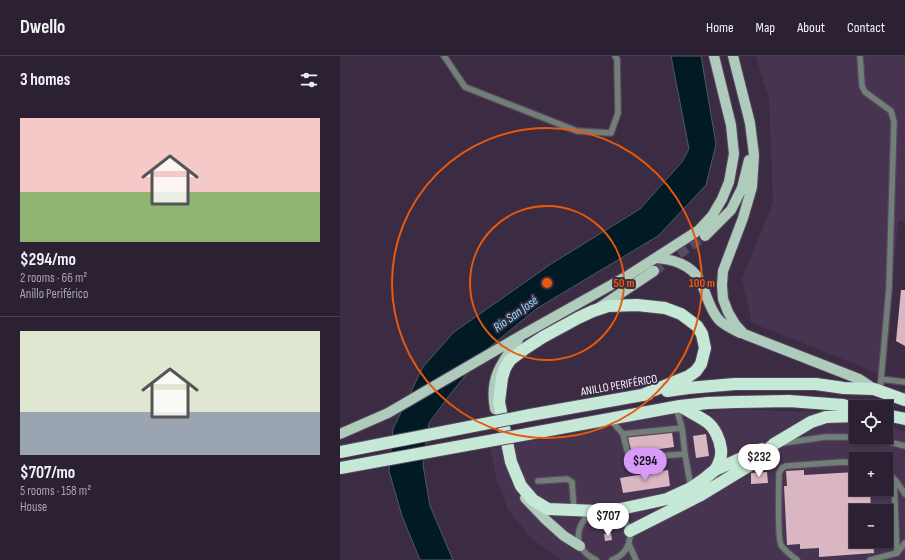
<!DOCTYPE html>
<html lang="en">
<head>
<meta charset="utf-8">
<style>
  :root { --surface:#2c2132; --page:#382e3e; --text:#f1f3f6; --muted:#a6a3ac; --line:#483e4d; --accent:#d89af8 }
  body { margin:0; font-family:"Sofia Sans Condensed",sans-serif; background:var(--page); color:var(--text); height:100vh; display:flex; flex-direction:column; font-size:15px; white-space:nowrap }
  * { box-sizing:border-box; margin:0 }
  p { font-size:13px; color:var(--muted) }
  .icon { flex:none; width:22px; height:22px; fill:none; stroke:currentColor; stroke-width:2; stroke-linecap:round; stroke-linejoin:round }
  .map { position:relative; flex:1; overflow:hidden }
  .side { display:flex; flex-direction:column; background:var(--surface); width:340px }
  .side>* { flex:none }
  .buttons { position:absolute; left:509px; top:344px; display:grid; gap:8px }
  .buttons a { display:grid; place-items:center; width:44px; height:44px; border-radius:0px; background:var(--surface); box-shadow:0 1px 3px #0004,0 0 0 1px var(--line); font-size:20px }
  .price { position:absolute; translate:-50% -34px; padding:0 9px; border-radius:14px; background:#fff; color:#222; font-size:13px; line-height:26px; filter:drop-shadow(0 1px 2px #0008) }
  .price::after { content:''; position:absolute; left:50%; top:24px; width:12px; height:9px; margin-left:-6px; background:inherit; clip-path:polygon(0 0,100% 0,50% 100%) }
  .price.on { background:var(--accent); color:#111 }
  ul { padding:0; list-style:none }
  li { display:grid; align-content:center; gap:8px; height:212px; padding:0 20px }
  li+li { border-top:1px solid var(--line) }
  li span { display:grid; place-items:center; height:124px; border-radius:0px; color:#555 }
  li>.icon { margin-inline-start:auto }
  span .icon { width:72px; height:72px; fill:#fffc; stroke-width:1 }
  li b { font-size:17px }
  h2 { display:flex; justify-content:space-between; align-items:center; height:48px; padding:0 20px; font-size:17px }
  header { display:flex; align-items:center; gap:24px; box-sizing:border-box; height:56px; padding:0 20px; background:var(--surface); border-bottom:1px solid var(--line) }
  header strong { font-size:19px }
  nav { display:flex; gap:22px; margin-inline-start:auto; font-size:14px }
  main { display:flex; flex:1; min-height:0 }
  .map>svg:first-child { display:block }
</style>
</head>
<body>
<header>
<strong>Dwello</strong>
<nav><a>Home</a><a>Map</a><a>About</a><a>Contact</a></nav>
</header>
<main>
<section class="side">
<h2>3 homes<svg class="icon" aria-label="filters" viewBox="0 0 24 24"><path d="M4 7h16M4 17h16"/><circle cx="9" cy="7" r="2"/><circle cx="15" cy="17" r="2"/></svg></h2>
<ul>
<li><span style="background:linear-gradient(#f6c9c9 60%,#8fb573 0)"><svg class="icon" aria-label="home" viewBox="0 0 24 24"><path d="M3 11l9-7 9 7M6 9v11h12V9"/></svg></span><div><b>$294/mo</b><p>2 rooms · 66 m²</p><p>Anillo Periférico</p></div></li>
<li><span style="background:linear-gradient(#dfe7d0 65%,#9aa5b1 0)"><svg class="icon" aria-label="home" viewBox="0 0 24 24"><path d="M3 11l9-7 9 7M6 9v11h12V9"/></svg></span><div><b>$707/mo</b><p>5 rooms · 158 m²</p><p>House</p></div></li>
</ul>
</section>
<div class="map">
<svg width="565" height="504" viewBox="0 0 565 504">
  <rect width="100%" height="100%" fill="#3b2c43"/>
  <path fill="#473451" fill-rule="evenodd" d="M416,0H565V166L558,165L545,320L412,267L402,223L433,147L429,44Z
    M399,353L476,356L516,364V381H546V370L565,375V504H221L192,483L168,454L157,425L150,393L330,359ZM516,403H546V433H516ZM516,455H546V485H516Z"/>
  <path fill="#011a23" stroke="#4b5b64" d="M331,0H361L376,88L366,129L318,180L196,253L146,294L108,341L89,367L83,409L90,450L113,504H80L62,460L49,415L53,373L83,311L114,276L211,208L300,153L342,106L349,93Z"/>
  <path fill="#d9b6c2" d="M561,234H565V290L556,285Z
    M332,376L334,391L290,397L288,381Z
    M366,378L369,400L356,402L353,380Z
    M328,414L330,430L283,437L280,422Z
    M464,414V419L516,416V433H530L531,455H516V485H533L534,497L479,501V492L460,493V488L447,489L444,430H447L446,415Z
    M427,416L428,427L411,428V417Z
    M271,477L272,484L265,485L264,478Z"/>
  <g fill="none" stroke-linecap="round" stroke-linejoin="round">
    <path stroke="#584a5f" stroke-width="10" stroke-dasharray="10 5" stroke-linecap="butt" d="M314,215L365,180"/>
    <defs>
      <path id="lane" d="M104,0L125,31L237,75L271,77L278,57L277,3L275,0
        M520,0L522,30L525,36L551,55L554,66L549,232L540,335
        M541,323L565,326
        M336,351L342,372L345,398L351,432
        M270,363L283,378L288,398L290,401L293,402L345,398
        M283,378L342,372
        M517,381L542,384L565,390
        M443,387L485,381H516
        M546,414L556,425L565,438
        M554,423L557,497
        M198,425L227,423L232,426L234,454
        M289,488L296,504
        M256,504C217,486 251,437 280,459C286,465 290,473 290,481C289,492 282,500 272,504
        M457,504C452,500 445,495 441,489C437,481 439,429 439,417L442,412L446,410L503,406L516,407
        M530,504L557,497L565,487"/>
      <path id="primary" d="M393,0L410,67L414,99L412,131L403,162L383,215L382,229L383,243L388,256L395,268L404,278L519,323L534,333
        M365,180L391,154L402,132L409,104
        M316,202C333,203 352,209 360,225C367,238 369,253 379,264C385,270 393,273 400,277
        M260,251L314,215
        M155,353C149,323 161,307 178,284
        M0,378L48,357L182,279L289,219L359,174L372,160L382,143L389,126L394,98L391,69L374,0
        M185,442L206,464L224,480L240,490"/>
      <path id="highway" d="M327,335L348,332L395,328H476L504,332L534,333L565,344
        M340,350C348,355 360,361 367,366C375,372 380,384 381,393C382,401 379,408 375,414
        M190,359L308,338
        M546,359L565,363
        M193,377L340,350L368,347L395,346L449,345L503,349L516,352
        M257,455L208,453L193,444L181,430L171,406L159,346L162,322L165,312L170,304L186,292L203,281L238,262L253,255L268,250L297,249L325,252L341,258L357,270L362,278L365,292L361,308L356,315L349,320L302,339
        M271,455L327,443L351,432L364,423L375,414L422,393
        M290,475L359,440L410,409L434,388L471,366L486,361L516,360"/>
    </defs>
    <use href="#lane" stroke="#56485d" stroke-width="8"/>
    <use href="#primary" stroke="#56485d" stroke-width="12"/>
    <use href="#highway" stroke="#56485d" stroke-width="14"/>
    <use href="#lane" stroke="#717f78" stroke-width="5.5"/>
    <use href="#primary" stroke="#aecbbc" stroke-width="10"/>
    <use href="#highway" stroke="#c6e9d7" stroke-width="12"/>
    <defs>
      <path id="highway-bridge" d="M0,396L190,359
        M0,412L193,377"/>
    </defs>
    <use href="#highway-bridge" stroke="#56485d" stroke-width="14" stroke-linecap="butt"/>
    <use href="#highway-bridge" stroke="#c6e9d7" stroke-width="12"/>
  </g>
  <g fill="none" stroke="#e8590c" stroke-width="2">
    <circle cx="207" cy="227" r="77"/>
    <circle cx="207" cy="227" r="155"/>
  </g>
  <g text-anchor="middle" stroke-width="4" stroke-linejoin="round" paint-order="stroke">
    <g font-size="12" fill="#f9f2fd" stroke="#3b2c43">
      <text transform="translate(279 329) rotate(-10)" y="4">ANILLO PERIFÉRICO</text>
    </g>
    <g font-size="13" font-style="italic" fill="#8de1fe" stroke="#3b2c43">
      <text transform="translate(175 257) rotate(-36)" y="5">Río San José</text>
    </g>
  </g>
  <circle cx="207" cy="227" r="6" fill="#e8590c" stroke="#3b2c43" stroke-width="2"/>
  <g font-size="12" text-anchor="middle" font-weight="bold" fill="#e8590c" stroke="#3b2c43" stroke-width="4" stroke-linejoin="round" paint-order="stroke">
    <text x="284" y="231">50 m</text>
    <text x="362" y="231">100 m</text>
  </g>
</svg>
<div class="buttons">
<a><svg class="icon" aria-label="locate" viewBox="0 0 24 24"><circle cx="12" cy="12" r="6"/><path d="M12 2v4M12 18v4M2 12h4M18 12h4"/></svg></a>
<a>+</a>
<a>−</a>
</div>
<b class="price" style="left:419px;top:422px">$232</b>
<b class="price on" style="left:305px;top:426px">$294</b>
<b class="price" style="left:268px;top:481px">$707</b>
</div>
</main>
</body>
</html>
